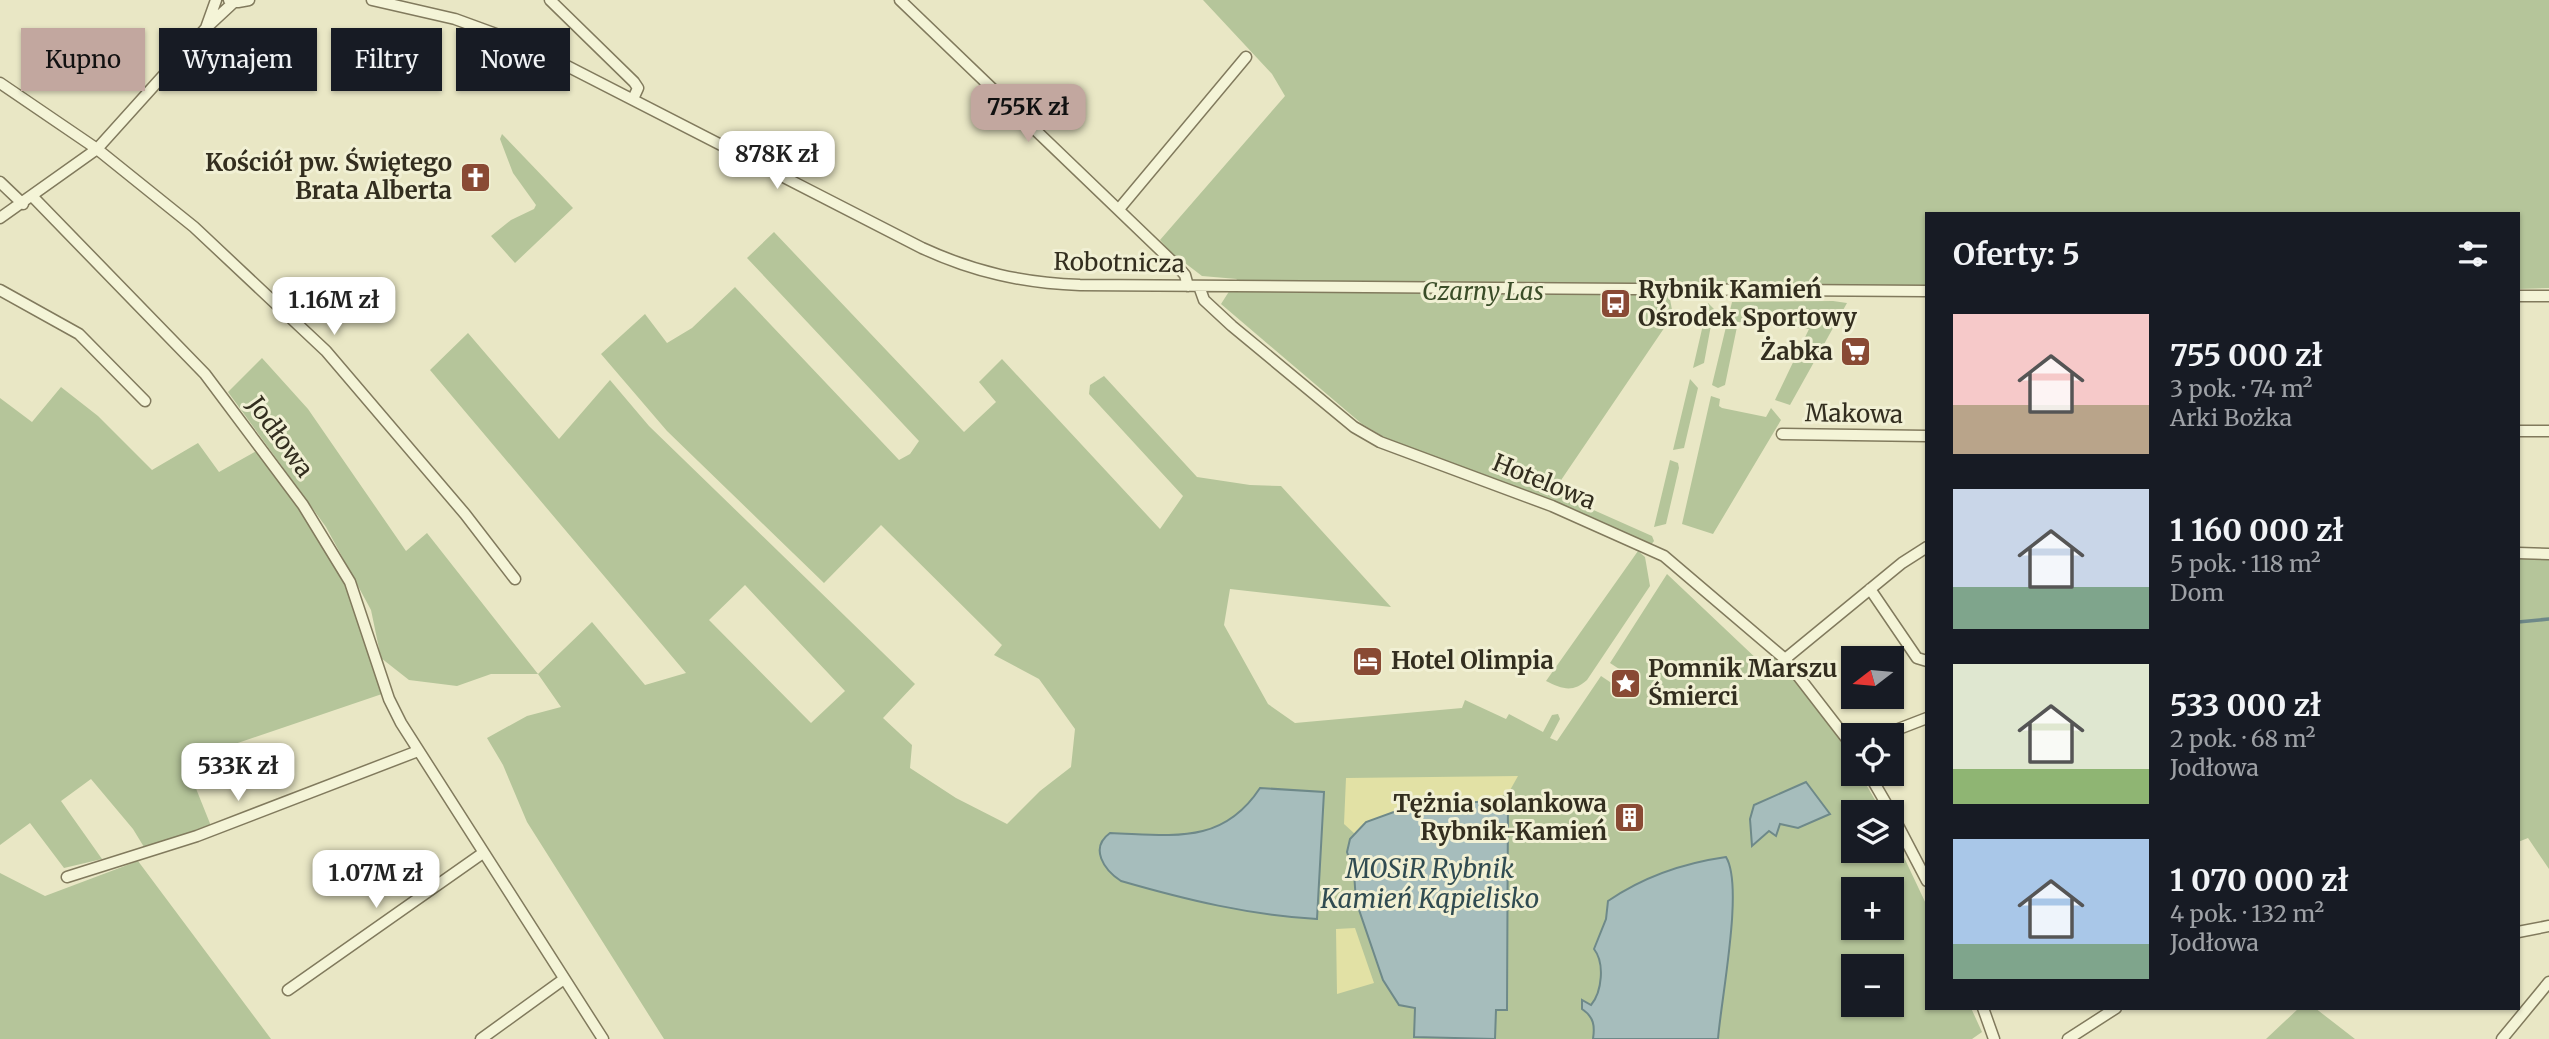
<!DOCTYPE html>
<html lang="pl">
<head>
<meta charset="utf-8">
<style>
  :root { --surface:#171b24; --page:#242831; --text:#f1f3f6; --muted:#9ea1a6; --accent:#c2a79f }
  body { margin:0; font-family:Merriweather,serif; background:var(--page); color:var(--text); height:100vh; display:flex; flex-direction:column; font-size:26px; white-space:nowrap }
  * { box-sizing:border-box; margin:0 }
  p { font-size:23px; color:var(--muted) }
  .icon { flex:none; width:38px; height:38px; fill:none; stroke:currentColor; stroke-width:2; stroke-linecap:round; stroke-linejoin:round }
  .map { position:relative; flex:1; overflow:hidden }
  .details { position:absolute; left:1925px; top:212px; width:595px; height:798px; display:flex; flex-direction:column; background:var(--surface); border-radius:0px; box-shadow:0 2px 5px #0004 }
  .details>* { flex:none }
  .guide { position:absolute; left:21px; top:28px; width:665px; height:63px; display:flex; gap:14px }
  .needle { width:46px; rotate:254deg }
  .fabs { position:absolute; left:1841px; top:646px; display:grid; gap:14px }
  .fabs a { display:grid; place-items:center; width:63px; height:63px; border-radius:0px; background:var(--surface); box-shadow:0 2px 5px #0004; font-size:35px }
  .price { position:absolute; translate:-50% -60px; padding:0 16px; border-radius:14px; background:#fff; color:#222; font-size:23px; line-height:46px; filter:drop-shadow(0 2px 4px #0008) }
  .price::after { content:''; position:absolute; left:50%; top:42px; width:21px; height:16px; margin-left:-10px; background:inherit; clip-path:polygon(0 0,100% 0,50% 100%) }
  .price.current { background:var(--accent); color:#111 }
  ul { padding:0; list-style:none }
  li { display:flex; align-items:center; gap:21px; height:175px; padding:0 28px }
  li span { display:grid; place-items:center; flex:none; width:196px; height:140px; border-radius:0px; color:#555 }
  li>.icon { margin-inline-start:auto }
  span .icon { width:84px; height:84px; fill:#fffc; stroke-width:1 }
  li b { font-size:30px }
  h2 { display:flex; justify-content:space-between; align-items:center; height:84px; padding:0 28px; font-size:30px }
  .chip { padding:0 24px; border-radius:0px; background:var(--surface); box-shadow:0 2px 5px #0004; font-size:24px; line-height:63px }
  .chip.current { background:var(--accent); color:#111 }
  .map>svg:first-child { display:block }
</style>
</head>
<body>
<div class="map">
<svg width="2549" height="1039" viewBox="0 0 2549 1039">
  <rect width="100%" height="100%" fill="#e9e7c5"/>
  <path fill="#b5c59a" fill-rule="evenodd" d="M1203,0H2549V288L2518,289V214H1927V287L1691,283L1669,294L1673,315L1553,492L1652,536L1654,541L1651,545L1561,504L1389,440L1362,424L1221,304L1237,279L1202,276L1185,263H1180L1160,240L1285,96L1272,74Z
    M502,134L573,208L515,263L491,236L511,220L534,209L536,205L513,173L500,139Z
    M774,232L964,432L996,402L979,382L1002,359L1160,529L1183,496L1089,394L1090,385L1104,376L1197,477L1250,485L1281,486L1391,607L1230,589L1224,625L1268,704L1295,723L1462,708L1465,700L1506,719L1509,714L1543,732L1552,715L1558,714L1560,719L1550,738L1557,741L1601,676L1628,694L1636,680L1610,663L1667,574L1760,662L1775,656C1797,684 1853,739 1853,774H1860L1882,812H1853V850H1892V832L1927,906V1008H1971L1982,1032L1972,1039H664L527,822L503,765L487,738L527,716L561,707L538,674H491L457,686L409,680L381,658L371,610L326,527L228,392L262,358L308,409L406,551L427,533L538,674L592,622L645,685L686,673L430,370L468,333L559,439L610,380L649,426L915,684L883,718L912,745L910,768L956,798L1007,824L1040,791L1071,767L1075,729L1039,679L994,655L1002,645L881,525L824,583L667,431L601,354L645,314L667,343L692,328L735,287L899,460L910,454L919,441L747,258ZM745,585L845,691L811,723L709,620ZM1853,889H1892V928H1853ZM1853,966H1892V1004H1853Z
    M1833,301L1847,303L1790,405L1775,400L1809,329L1738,322L1725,385L1718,388L1712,385L1732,302Z
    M1708,303L1714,309L1704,363L1693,368Z
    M1690,379L1698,388L1684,448L1673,450Z
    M61,387L98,416L152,470L198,443L219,472L258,450C293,498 331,546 352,601C364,631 371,664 382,694L185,761L211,826L144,847L133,829L91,779L61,801L102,859L64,868L30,823L0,845V398L32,422Z
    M1711,396L1720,399L1719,406L1722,408L1766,417L1771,408L1781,420L1713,534L1682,524Z
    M1670,460L1678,463L1679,468L1666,524L1654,527Z
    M1638,551L1645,557L1650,586L1587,680C1573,693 1562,689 1546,681Z
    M2518,559H2549V869L2528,838L2518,842Z
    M138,861L271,1039H0V873L45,896Z
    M2299,1008H2315L2355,1039H2266Z"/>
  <path fill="#e2e1a5" d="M1518,776L1509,792L1494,800L1402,809L1366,822L1355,834L1344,824L1346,778Z
    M1355,928L1374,983L1337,994L1336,929Z"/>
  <path fill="#a6bdbc" stroke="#6e8989" stroke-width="2" d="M1806,782L1830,814L1798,828L1780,824L1776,836L1769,831L1752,846L1750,819L1754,805Z
    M1260,788L1324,792L1317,919C1249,915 1187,900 1121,881C1104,870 1089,848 1110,833C1171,835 1222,846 1260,788Z
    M1508,799L1507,1010H1496L1495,1039L1414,1037L1415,1008L1399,1005L1383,980L1356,901L1354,873L1347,852L1350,839L1366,822L1402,809Z
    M1726,857C1744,886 1721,999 1718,1039H1593C1595,1026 1594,1017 1582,1009V1000L1591,1005C1602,992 1605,963 1594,949L1606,919L1608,901C1643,877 1684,863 1726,857Z"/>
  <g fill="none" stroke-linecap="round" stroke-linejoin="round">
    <path stroke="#6e8989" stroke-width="3.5" d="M2518,622L2549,619"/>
    <defs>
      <path id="minor" d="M229,0L238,2L249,0
        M372,0L455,19L526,45L922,248C974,272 1023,283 1080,285L1927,291
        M550,0L634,82L638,88L633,99
        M900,0L1178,267L1185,275L1188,286
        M206,28L216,0
        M0,83L97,149L194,227L326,351L465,514L515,579
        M0,182L23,204
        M33,197L205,374L303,505L350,582L389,699L401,723L603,1039
        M1119,209L1246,57
        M0,218L97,149L206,28L234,2
        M1199,286L1204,300L1232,326L1354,427L1380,442L1552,506L1664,556L1785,659L1853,747
        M0,290L79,334L145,401
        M2518,296H2549
        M2518,431H2549
        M1782,434L1927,436
        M2518,553L2549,554
        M1870,589L1917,658L1927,661
        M1785,659L1902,563L1927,547
        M1883,735L1927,718
        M1869,774L1891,812
        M1892,814L1927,881
        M67,877L197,836L418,751
        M2518,932L2549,926
        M288,990L483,853
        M1983,1008L1994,1039
        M481,1039L564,979
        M2068,1039L2116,1008
        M2502,1039L2549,982"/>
    </defs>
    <use href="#minor" stroke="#817a5d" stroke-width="13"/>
    <use href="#minor" stroke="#f4f4d7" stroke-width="10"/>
  </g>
  <defs>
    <symbol id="church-square" viewBox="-11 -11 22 22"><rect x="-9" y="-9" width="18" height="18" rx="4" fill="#894a34" stroke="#f1f0d4"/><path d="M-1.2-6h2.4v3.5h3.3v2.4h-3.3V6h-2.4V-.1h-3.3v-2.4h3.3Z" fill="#fff"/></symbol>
    <symbol id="bus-square" viewBox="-11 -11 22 22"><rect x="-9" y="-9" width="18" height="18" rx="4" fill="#894a34" stroke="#f1f0d4"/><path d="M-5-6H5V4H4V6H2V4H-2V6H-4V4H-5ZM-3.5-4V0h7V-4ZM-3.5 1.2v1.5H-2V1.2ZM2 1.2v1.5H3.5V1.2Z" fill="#fff"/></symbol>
    <symbol id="supermarket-square" viewBox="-11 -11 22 22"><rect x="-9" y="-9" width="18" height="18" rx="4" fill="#894a34" stroke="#f1f0d4"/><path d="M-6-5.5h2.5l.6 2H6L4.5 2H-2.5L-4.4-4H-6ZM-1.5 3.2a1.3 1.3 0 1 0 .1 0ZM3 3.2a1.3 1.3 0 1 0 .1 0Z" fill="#fff"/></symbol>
    <symbol id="hotel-square" viewBox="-11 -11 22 22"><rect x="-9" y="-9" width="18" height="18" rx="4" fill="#894a34" stroke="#f1f0d4"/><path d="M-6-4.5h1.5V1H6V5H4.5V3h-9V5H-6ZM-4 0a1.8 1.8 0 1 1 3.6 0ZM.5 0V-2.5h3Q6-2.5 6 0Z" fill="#fff"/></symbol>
    <symbol id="sight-square" viewBox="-11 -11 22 22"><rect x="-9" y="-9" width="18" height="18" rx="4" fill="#894a34" stroke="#f1f0d4"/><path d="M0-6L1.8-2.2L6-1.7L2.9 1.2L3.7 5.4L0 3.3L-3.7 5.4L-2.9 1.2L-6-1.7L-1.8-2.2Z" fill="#fff"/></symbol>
    <symbol id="building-square" viewBox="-11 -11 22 22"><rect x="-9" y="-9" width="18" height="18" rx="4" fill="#894a34" stroke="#f1f0d4"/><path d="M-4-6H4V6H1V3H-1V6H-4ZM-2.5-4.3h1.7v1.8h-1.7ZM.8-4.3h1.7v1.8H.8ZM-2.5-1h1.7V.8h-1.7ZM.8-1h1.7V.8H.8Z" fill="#fff"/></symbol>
  </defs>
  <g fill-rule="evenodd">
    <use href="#church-square" x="458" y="160" width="35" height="35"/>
    <use href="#bus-square" x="1598" y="286" width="35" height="35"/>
    <use href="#supermarket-square" x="1838" y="334" width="35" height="35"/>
    <use href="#hotel-square" x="1350" y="644" width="35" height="35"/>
    <use href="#sight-square" x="1608" y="666" width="35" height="35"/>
    <use href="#building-square" x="1612" y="800" width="35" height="35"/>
  </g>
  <g text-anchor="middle" stroke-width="6" stroke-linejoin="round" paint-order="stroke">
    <g font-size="24" font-weight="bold" fill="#332e1f" stroke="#f1f0d4" text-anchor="end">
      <text x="452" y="171">Kościół pw. Świętego<tspan x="452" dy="28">Brata Alberta</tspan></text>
      <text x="1638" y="298" text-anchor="start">Rybnik Kamień<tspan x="1638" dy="28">Ośrodek Sportowy</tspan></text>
      <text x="1833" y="360">Żabka</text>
      <text x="1391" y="669" text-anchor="start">Hotel Olimpia</text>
      <text x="1648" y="677" text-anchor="start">Pomnik Marszu<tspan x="1648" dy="28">Śmierci</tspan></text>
      <text x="1607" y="812">Tężnia solankowa<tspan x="1607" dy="28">Rybnik-Kamień</tspan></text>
    </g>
    <g font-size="24" fill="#332e1f" stroke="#f1f0d4">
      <text transform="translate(1119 263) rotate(1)" y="8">Robotnicza</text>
      <text transform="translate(1854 414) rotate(1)" y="8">Makowa</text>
      <text transform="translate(280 437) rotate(54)" y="8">Jodłowa</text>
      <text transform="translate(1544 482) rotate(22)" y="8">Hotelowa</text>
    </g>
    <g font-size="24" font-style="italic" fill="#3a4d28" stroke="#f1f0d4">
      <text x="1483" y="300">Czarny Las</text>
    </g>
    <g font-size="26" font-style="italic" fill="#304b51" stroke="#f1f0d4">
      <text x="1430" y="878">MOSiR Rybnik<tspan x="1430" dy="30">Kamień Kąpielisko</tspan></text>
    </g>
  </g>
</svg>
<div class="fabs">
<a><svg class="needle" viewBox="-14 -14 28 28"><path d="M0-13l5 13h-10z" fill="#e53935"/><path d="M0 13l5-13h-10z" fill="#9ea1a6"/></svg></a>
<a><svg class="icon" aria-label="locate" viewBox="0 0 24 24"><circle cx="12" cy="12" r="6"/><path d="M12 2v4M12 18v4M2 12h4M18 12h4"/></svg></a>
<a><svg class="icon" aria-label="layers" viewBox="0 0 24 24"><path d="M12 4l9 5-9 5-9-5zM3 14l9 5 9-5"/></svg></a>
<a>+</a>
<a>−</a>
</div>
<b class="price current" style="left:1028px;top:144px">755K zł</b>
<b class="price" style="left:777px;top:191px">878K zł</b>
<b class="price" style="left:334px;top:337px">1.16M zł</b>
<b class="price" style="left:238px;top:803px">533K zł</b>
<b class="price" style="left:376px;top:910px">1.07M zł</b>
<div class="guide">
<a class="chip current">Kupno</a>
<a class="chip">Wynajem</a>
<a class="chip">Filtry</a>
<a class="chip">Nowe</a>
</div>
<section class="details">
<h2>Oferty: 5<svg class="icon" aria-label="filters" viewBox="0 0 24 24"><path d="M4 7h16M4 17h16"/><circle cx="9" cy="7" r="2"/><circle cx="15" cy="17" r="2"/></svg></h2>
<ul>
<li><span style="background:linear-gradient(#f6c9c9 65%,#b9a48a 0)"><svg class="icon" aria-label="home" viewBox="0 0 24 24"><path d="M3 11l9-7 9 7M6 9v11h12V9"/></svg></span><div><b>755 000 zł</b><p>3 pok. · 74 m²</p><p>Arki Bożka</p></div></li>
<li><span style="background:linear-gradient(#c9d6e8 70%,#7fa58c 0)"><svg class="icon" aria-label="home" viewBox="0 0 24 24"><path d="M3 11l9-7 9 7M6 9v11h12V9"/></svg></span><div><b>1 160 000 zł</b><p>5 pok. · 118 m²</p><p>Dom</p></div></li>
<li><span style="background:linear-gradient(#dfe7d0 75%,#8fb573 0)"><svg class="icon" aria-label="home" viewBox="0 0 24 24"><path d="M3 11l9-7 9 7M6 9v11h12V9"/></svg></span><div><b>533 000 zł</b><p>2 pok. · 68 m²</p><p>Jodłowa</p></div></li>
<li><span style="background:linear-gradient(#a9c7e8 75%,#7fa58c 0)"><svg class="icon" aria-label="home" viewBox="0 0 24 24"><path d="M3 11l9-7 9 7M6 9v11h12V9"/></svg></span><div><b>1 070 000 zł</b><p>4 pok. · 132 m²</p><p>Jodłowa</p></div></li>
</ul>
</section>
</div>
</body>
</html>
